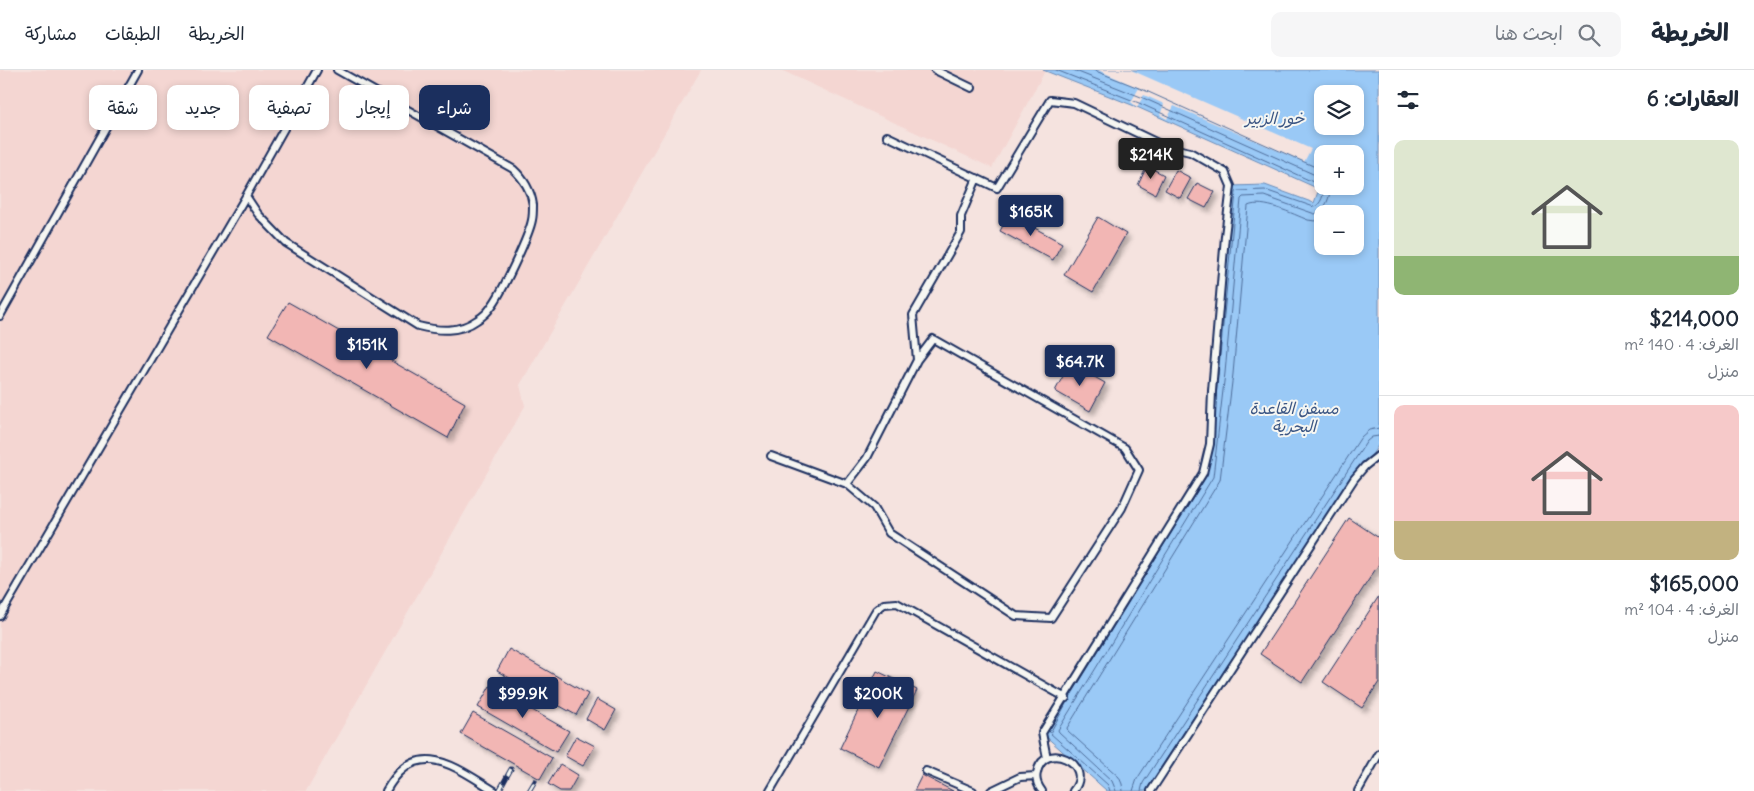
<!DOCTYPE html>
<html lang="ar">
<head>
<meta charset="utf-8">
<style>
  :root { --surface:#fff; --page:#f6f6f7; --text:#1f2937; --muted:#747a83; --line:#e0e1e3; --accent:#1b2f5e }
  body { margin:0; font-family:Delius,"Playpen Sans Arabic",sans-serif; background:var(--page); color:var(--text); direction:rtl; height:100vh; display:flex; flex-direction:column; font-size:19px; white-space:nowrap }
  * { box-sizing:border-box; margin:0 }
  p { font-size:16px; color:var(--muted) }
  .icon { flex:none; width:28px; height:28px; fill:none; stroke:currentColor; stroke-width:2; stroke-linecap:round; stroke-linejoin:round }
  .map { position:relative; flex:1; overflow:hidden; direction:ltr }
  .details { display:flex; flex-direction:column; background:var(--surface); width:375px }
  .details>* { flex:none }
  .hud { position:absolute; left:15px; top:15px; width:475px; height:45px; direction:rtl; display:flex; gap:10px }
  .fabs { position:absolute; left:1314px; top:15px; display:grid; gap:10px }
  .fabs a { display:grid; place-items:center; width:50px; height:50px; border-radius:10px; background:var(--surface); box-shadow:0 2px 8px #0003; font-size:25px }
  .price { position:absolute; translate:-50% -42px; padding:0 11px; border-radius:5px; background:var(--accent); color:#fff; font-size:16px; line-height:32px; filter:drop-shadow(0 1px 2px #0008) }
  .price::after { content:''; position:absolute; left:50%; top:30px; width:15px; height:11px; margin-left:-8px; background:inherit; clip-path:polygon(0 0,100% 0,50% 100%) }
  .price.active { background:#222; color:#fff }
  ul { padding:0; list-style:none }
  li { display:grid; align-content:center; gap:10px; height:265px; padding:0 15px }
  li+li { border-top:1px solid var(--line) }
  li span { display:grid; place-items:center; height:155px; border-radius:10px; color:#555 }
  li>.icon { margin-inline-start:auto }
  span .icon { width:90px; height:90px; fill:#fffc; stroke-width:1 }
  li b { font-size:21px }
  h2 { display:flex; justify-content:space-between; align-items:center; height:60px; padding:0 15px; font-size:21px }
  .tag { padding:0 18px; border-radius:10px; background:var(--surface); box-shadow:0 2px 8px #0003; font-size:18px; line-height:45px }
  .tag.active { background:var(--accent); color:#fff }
  header { display:flex; align-items:center; gap:30px; box-sizing:border-box; height:70px; padding:0 25px; background:var(--surface); border-bottom:1px solid var(--line) }
  header strong { font-size:24px }
  nav { display:flex; gap:28px; margin-inline-start:auto; font-size:18px }
  .search { width:350px; height:45px; background:var(--page); display:flex; align-items:center; gap:12px; box-sizing:border-box; padding:0 18px; border-radius:10px; color:var(--muted); font-size:19px }
  main { display:flex; flex:1; min-height:0 }
  .map>svg:first-child { display:block }
</style>
</head>
<body>
<header>
<strong>الخريطة</strong>
<div class="search"><svg class="icon" aria-label="search" viewBox="0 0 24 24"><circle cx="10" cy="10" r="6"/><path d="M15 15l6 6"/></svg>ابحث هنا</div>
<nav><a>الخريطة</a><a>الطبقات</a><a>مشاركة</a></nav>
</header>
<main>
<section class="details">
<h2>العقارات: 6<svg class="icon" aria-label="filters" viewBox="0 0 24 24"><path d="M4 7h16M4 17h16"/><circle cx="9" cy="7" r="2"/><circle cx="15" cy="17" r="2"/></svg></h2>
<ul>
<li><span style="background:linear-gradient(#dfe7d0 75%,#8fb573 0)"><svg class="icon" aria-label="home" viewBox="0 0 24 24"><path d="M3 11l9-7 9 7M6 9v11h12V9"/></svg></span><div><b>$214,000</b><p>الغرف: 4 · 140 m²</p><p>منزل</p></div></li>
<li><span style="background:linear-gradient(#f6c9c9 75%,#c2b280 0)"><svg class="icon" aria-label="home" viewBox="0 0 24 24"><path d="M3 11l9-7 9 7M6 9v11h12V9"/></svg></span><div><b>$165,000</b><p>الغرف: 4 · 104 m²</p><p>منزل</p></div></li>
</ul>
</section>
<div class="map">
<svg width="1379" height="721" viewBox="0 0 1379 721">
  <defs>
    <filter id="shadow"><feDropShadow dx="4" dy="4" stdDeviation="2.5" flood-color="#0004"/></filter>
  </defs>
  <rect width="100%" height="100%" fill="#f5e3df"/>
  <filter id="ink" filterUnits="userSpaceOnUse"><feTurbulence type="fractalNoise" baseFrequency=".02" numOctaves="2"/><feDisplacementMap in="SourceGraphic" scale="10" xChannelSelector="R" yChannelSelector="G"/><feConvolveMatrix kernelMatrix="1 2 1 2 8 2 1 2 1" color-interpolation-filters="sRGB"/></filter>
  <g filter="url(#ink)">
    <path fill="#f4d6d2" d="M0,0H701L520,315L525,336L306,721H0Z
      M781,0H1043L1045,1L992,98Z"/>
    <path fill="#9ac9f6" stroke="#678bb9" fill-rule="evenodd" d="M1043,0H1379V374L1151,721H1107L1042,663L1203,403L1214,302L1231,116L1265,115L1314,133L1319,119L1137,37ZM1322,24H1355V56H1322ZM1322,84H1355V116H1322ZM1322,144H1355V176H1322Z"/>
    <path fill="#f5e3df" d="M1098,0H1131L1311,79L1304,92L1174,36L1167,49L1160,45L1164,34L1144,25L1137,37L1131,32L1139,18Z"/>
    <g fill="none" stroke-linecap="round" stroke-linejoin="round">
      <path stroke="#4e6d9b" stroke-width="1" d="M1056,0L1139,33L1322,116
        M1073,0L1141,27L1322,108
        M1093,0L1144,20L1322,100
        M1216,327L1236,122L1238,121L1265,120L1314,137C1321,135 1325,123 1323,116
        M1070,627L1208,403
        M1067,632L1050,663L1108,715L1110,721
        M1147,719L1233,587
        M1116,721L1112,711L1059,662L1058,660L1213,407L1225,303L1241,129L1243,127L1264,126L1315,144C1325,141 1331,127 1330,116
        M1123,721L1122,714L1119,707L1068,661L1067,658L1220,410L1233,304L1248,136C1263,129 1293,144 1308,150L1315,151L1322,149
        M1133,721L1137,709L1361,367L1369,360L1379,358
        M1141,721L1143,713L1367,371L1372,367L1379,366"/>
    </g>
    <path fill="#f2b6b4" stroke="#1b2f5e" filter="url(#shadow)" d="M1147,96L1164,105L1155,124L1138,115Z
      M1176,100L1191,108L1180,128L1165,120Z
      M1197,113L1215,122L1206,138L1188,129Z
      M1009,144L1062,173L1053,190L1000,161Z
      M1098,147L1126,164L1093,222L1064,205Z
      M288,232L465,333L448,368L268,265Z
      M1070,293L1105,313L1090,341L1055,321Z
      M1349,448L1379,468V494L1302,612L1260,584Z
      M1379,526V612L1362,638L1323,612Z
      M509,579L588,624L576,645L497,601Z
      M877,601L917,620L879,697L840,678Z
      M490,616L569,661L556,682L478,637Z
      M597,629L616,640L605,660L586,649Z
      M473,643L552,688L540,709L461,664Z
      M576,666L595,676L583,696L565,686Z
      M560,694L578,705L569,721H560L548,714Z
      M922,705L953,721H914Z"/>
    <g fill="none" stroke-linecap="round" stroke-linejoin="round">
      <defs>
        <path id="service" d="M935,0L972,18
          M887,66L997,118L1050,30L1074,33L1164,76L1190,82L1225,102L1231,116L1225,166L1212,321L1210,374L1203,403L1042,663L1047,688
          M246,126L258,144L286,173L418,256C438,261 459,263 477,250C482,247 488,242 491,237C501,225 529,166 532,150C533,146 533,140 533,135C531,120 524,109 513,99L337,0
          M0,246L138,0
          M771,386L847,414L867,388L917,290L913,245L961,162V146L977,108
          M847,414L874,437L889,463L1016,546L1051,548L1122,438L1139,400L1125,378L933,269L917,290
          M0,546L246,126L317,0
          M926,701L973,721
          M386,721C417,665 455,697 495,721
          M770,721L876,540L884,534L897,533L1066,628
          M991,721L1020,707L1036,706
          M1042,721C1038,716 1035,710 1037,703C1043,669 1096,693 1073,721
          M1151,721L1354,409L1365,396L1379,385
          M1358,721L1379,684"/>
      </defs>
      <use href="#service" stroke="#1b2f5e" stroke-width="10"/>
      <use href="#service" stroke="#f6f6f2" stroke-width="6"/>
      <defs>
        <path id="rail" d="M499,721L511,699
          M529,721L535,711"/>
      </defs>
      <use href="#rail" stroke="#1b2f5e" stroke-width="5"/>
      <use href="#rail" stroke="#f6f6f2" stroke-width="3" stroke-dasharray="9" stroke-linecap="butt"/>
    </g>
  </g>
  <g text-anchor="middle" stroke-width="4" stroke-linejoin="round" paint-order="stroke">
    <g font-size="16" font-style="italic" fill="#3b5684" stroke="#f6f6f2">
      <text x="1275" y="54">خور الزبير</text>
      <text x="1294" y="344">مسفن القاعدة<tspan x="1294" dy="18">البحرية</tspan></text>
    </g>
  </g>
</svg>
<div class="fabs">
<a><svg class="icon" aria-label="layers" viewBox="0 0 24 24"><path d="M12 4l9 5-9 5-9-5zM3 14l9 5 9-5"/></svg></a>
<a>+</a>
<a>−</a>
</div>
<b class="price active" style="left:1151px;top:110px">$214K</b>
<b class="price" style="left:1031px;top:167px">$165K</b>
<b class="price" style="left:367px;top:300px">$151K</b>
<b class="price" style="left:1080px;top:317px">$64.7K</b>
<b class="price" style="left:523px;top:649px">$99.9K</b>
<b class="price" style="left:878px;top:649px">$200K</b>
<div class="hud">
<a class="tag active">شراء</a>
<a class="tag">إيجار</a>
<a class="tag">تصفية</a>
<a class="tag">جديد</a>
<a class="tag">شقة</a>
</div>
</div>
</main>
</body>
</html>
